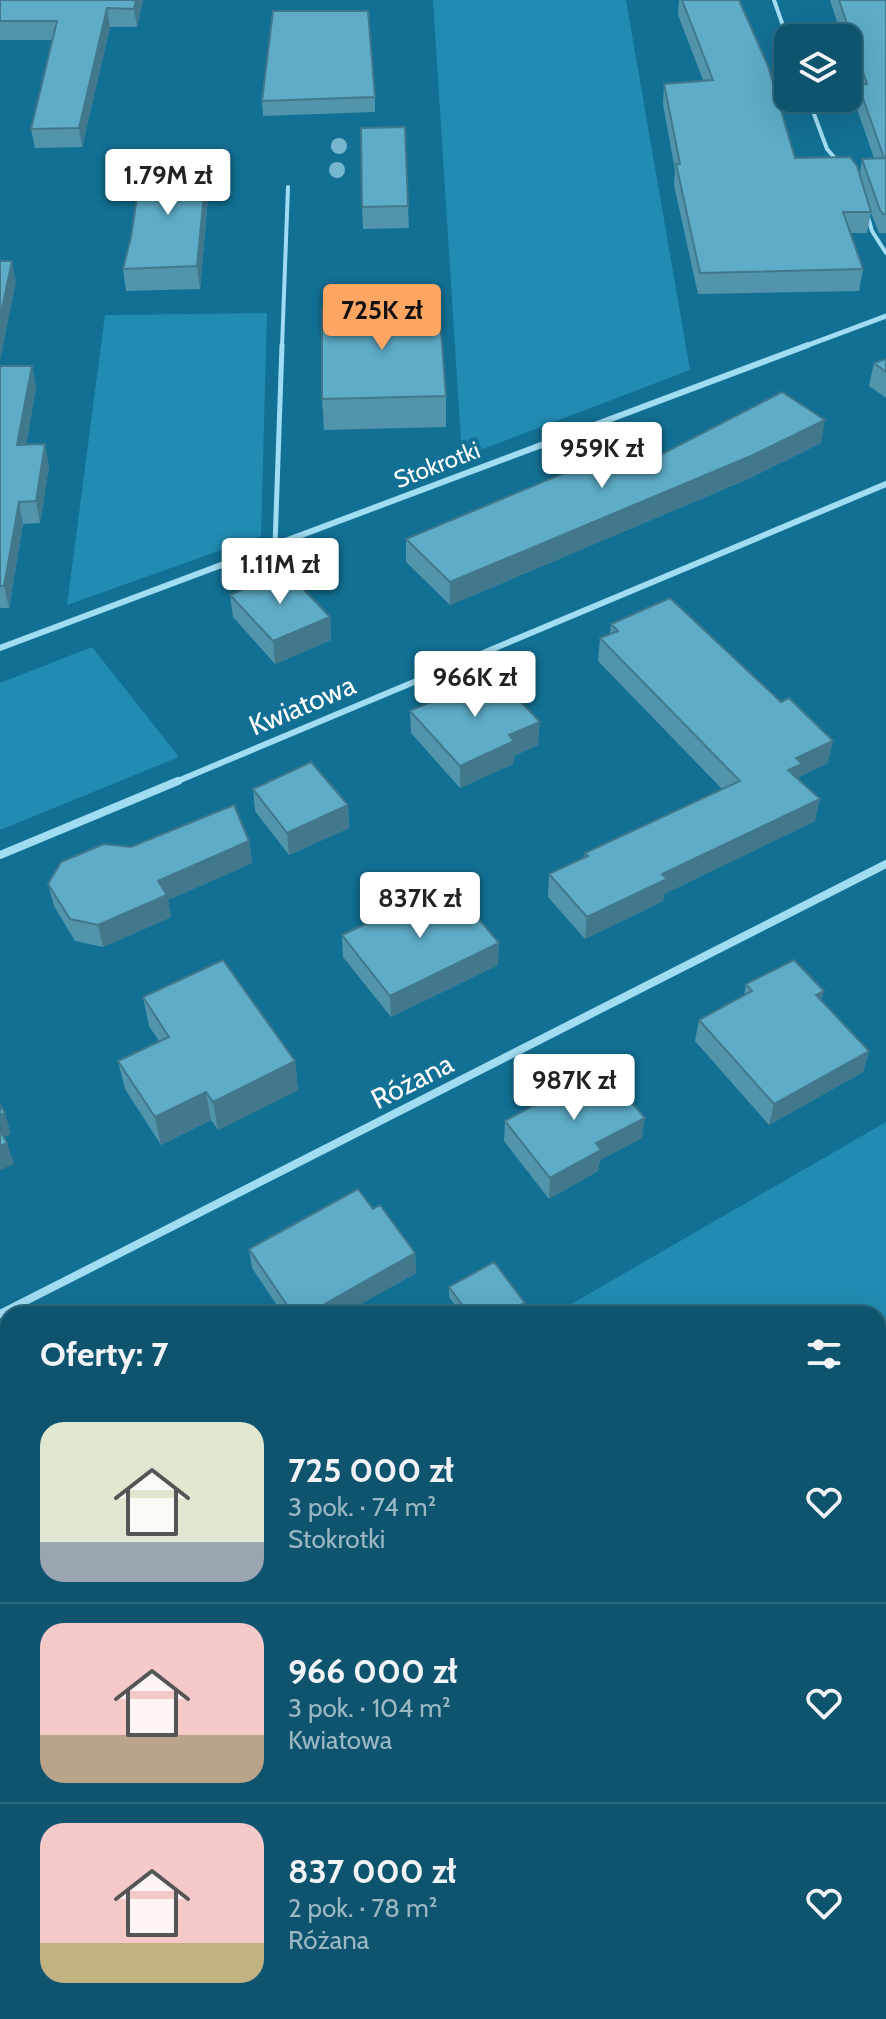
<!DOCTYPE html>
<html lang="pl">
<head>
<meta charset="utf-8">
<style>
  :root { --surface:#0e546f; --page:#175a74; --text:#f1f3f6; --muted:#9bb7c3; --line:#2e6a82; --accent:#ffa562 }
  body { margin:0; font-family:Cabin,sans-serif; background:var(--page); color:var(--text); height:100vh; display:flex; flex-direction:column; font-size:30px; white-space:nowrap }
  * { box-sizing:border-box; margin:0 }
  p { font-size:26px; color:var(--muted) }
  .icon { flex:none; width:44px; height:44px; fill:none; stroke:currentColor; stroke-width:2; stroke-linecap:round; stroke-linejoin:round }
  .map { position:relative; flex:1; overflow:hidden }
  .side { position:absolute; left:0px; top:1306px; width:886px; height:714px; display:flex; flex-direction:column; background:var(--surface); border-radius:24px 24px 0 0; box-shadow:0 8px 32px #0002,0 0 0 2px var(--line) }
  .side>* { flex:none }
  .tools { position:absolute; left:774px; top:24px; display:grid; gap:16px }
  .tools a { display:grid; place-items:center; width:88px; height:88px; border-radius:16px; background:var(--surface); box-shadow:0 8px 32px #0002,0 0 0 2px var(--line); font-size:40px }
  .price { position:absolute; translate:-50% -68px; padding:0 18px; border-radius:8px; background:#fff; color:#222; font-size:26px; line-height:52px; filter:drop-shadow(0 2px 4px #0008) }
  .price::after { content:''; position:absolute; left:50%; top:48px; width:24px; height:18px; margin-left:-12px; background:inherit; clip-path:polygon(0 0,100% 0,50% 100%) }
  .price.current { background:var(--accent); color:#111 }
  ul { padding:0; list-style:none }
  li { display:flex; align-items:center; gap:24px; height:200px; padding:0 40px }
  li+li { border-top:2px solid var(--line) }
  li span { display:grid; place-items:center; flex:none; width:224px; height:160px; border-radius:24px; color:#555 }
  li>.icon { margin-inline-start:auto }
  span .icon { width:96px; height:96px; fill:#fffc; stroke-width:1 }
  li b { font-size:34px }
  h2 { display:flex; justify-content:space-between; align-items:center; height:96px; padding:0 40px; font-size:34px }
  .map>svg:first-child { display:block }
</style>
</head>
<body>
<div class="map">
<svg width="886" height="2019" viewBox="0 0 886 2019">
  <rect width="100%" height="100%" fill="#127094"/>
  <path fill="#218bb1" d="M433,0H626L690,370L462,457Z
    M267,313L261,536L67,605L105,315Z
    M92,647L179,757L0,830V683Z
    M886,1122V1601L878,1606V1314H554Z
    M8,1629V2012H299L289,2019H0V1634Z
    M886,1733V1886L878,1875V1738Z"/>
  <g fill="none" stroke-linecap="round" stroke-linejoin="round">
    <path stroke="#a1ddf2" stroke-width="4" d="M774,0L788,40
      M808,98L827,149L839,163
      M868,217L872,231L886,253
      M282,347L288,187"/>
    <path stroke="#a1ddf2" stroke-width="5" d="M275,545L282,345"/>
    <path stroke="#a1ddf2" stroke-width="5" d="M803,347L886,316"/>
    <path stroke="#a1ddf2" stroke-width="6" d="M0,648L808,345
      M173,783L886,484"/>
    <path stroke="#a1ddf2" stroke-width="8" d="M0,855L178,781
      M0,1314L886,864"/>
    <path stroke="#a1ddf2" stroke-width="10" d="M878,1663L886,1657
      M373,2019L383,2012"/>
  </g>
  <g fill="#76b6ce">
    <circle cx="339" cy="146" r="8"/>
    <circle cx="337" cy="170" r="8"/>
  </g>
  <path fill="#5194ac" d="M0,0H143L137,27H110L82,147L35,148L31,129L53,40H0Z
    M679,0H739L795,158L860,174L862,159L874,158L855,103L858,86L848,55V38H842L830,0H886V233H879L871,213L867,233H850L863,269L859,291L698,294L674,185L675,170L663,104L664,84L703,80L678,15Z
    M375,97V112L263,116L262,101Z
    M207,164L209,186L200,289L126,291L123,269Z
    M408,206L409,228L363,229L362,207Z
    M886,359V398L869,386L874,363Z
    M0,366H32L36,387L26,445L49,466L40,523L23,524L9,608H0Z
    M446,396V427L324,430L322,399Z
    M821,443L748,479L450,605L406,562V539L641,465Z
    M230,595L330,617L331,640L275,664L233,617Z
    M611,624L828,763L799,777V779L815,821L664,894L663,901L585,939L548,897L549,874L584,857L585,853L722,789L598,661L600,638L610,634Z
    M410,711L538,745L514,756L513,764L460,788L411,733Z
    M253,789L348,805L349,828L289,855L255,811Z
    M249,841L252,863L168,900L171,917L103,947L75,941L54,906L48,884L131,847Z
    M342,935L498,965L391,1017L343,957Z
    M746,984L821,1001L869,1051L863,1072L769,1125L695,1041L699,1020L744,996Z
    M143,997L295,1061L298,1090L218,1130L211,1120L161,1145L125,1089L118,1061L159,1041L149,1026Z
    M505,1121L642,1138L600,1160L598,1171L549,1199L504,1141Z
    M373,1209L415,1253L416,1273L343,1314H283L252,1268L249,1249Z
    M449,1287L524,1313L462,1314L449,1297Z
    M692,2012H878L886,2019H696Z"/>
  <path fill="#42788c" d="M136,0H143L137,27L134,9Z
    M107,8L110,27L82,147L79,128Z
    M207,164L209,186L200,289L197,266Z
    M12,261L16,282L0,361V318Z
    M32,366L36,387L22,467L17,445Z
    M825,420L821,443L748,479L450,605V582Z
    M45,444L49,466L40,523L36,501Z
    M19,502L23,524L9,608L4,586Z
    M330,617L331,640L275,664L273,641Z
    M540,722L538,745L514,756L513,764L460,788V766L509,735Z
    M833,741L828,763L799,777L797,787L788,770L796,758Z
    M820,799L815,821L664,894L663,901L585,939L587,917L662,874Z
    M348,805L349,828L289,855L287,833Z
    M249,841L252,863L168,900L171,917L103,947L98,925L158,881Z
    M499,943L498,965L391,1017L390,996Z
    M824,991L818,1013L816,995Z
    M869,1051L863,1072L769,1125L774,1104Z
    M295,1061L298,1090L218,1130L213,1102Z
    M206,1092L211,1120L161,1145L155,1117Z
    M5,1113L11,1134L1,1139L0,1115Z
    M645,1118L642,1138L600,1160L598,1171L549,1199L550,1178L596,1143Z
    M7,1143L14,1164L0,1170V1146Z
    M415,1253L416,1273L343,1314H307Z
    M525,1303L524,1313L522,1314H505Z"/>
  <path fill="#5eacc8" stroke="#42788c" stroke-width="2" d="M0,0H136L134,9L107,8L79,128L31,129L57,21H0Z
    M682,0H739L768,66L795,158L850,157L857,166L871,212H843L863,269L700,273L676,164H680L664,84L713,80Z
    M839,0H886V214H883L880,210L862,159L884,158L858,84H867Z
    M273,11H368L375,97L262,101Z
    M405,127L408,206L362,207L361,128Z
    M207,164L197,266L123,269L131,237L142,165Z
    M0,261H12L0,318Z
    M439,305L446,396L322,399V308Z
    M886,359V372L874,363Z
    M0,366H32L17,445L45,444L36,501L19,502L4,586H0Z
    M782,392L825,420L751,456L450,582L406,539L622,449L641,465Z
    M286,571L330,617L273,641L230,595Z
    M670,598L781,702L789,698L833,741L796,758L802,764L788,770L820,799L662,874L667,879L587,917L549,874L588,856L585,853L740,781L600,638L618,631L611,624Z
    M494,674L540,722L509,735L514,741L460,766L410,711Z
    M311,762L348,805L287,833L253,789Z
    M234,805L249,841L158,881L167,895L98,925L70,919L48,884L61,862L104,844L131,847Z
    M450,885L499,943L390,996L342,935Z
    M223,960L295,1061L213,1102L206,1092L155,1117L118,1061L169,1037L143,997Z
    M794,960L824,991L816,995L869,1051L774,1104L699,1020L752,991L746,984Z
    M601,1068L645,1118L596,1143L601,1150L550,1178L505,1121Z
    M0,1105L5,1113L0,1115Z
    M0,1130L7,1143L0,1146Z
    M358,1189L373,1209L380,1205L415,1253L307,1314H293L249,1249Z
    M494,1262L525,1303L505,1314H469L449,1287Z
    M878,1951L886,1962V2019H712L707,2012H878Z"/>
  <g text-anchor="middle" stroke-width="8" stroke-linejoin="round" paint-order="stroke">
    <g font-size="24" fill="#fff" stroke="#127094">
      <text transform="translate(437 465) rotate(-21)" y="8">Stokrotki</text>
    </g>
    <g font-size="28" fill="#fff" stroke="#127094">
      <text transform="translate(302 705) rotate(-23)" y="10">Kwiatowa</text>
      <text transform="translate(412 1081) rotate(-27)" y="10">Różana</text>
    </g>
  </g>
</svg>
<div class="tools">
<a><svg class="icon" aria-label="layers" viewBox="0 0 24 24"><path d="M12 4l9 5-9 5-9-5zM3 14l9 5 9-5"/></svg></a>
</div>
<b class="price" style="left:168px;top:217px">1.79M zł</b>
<b class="price current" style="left:382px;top:352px">725K zł</b>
<b class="price" style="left:602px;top:490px">959K zł</b>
<b class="price" style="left:280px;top:606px">1.11M zł</b>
<b class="price" style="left:475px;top:719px">966K zł</b>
<b class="price" style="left:420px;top:940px">837K zł</b>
<b class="price" style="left:574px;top:1122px">987K zł</b>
<section class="side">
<h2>Oferty: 7<svg class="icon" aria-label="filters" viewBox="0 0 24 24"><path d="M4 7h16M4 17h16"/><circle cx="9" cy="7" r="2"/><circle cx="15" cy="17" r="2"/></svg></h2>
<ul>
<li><span style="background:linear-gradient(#dfe7d0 75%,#9aa5b1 0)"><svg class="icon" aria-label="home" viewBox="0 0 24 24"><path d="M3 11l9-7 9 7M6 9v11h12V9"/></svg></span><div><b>725 000 zł</b><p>3 pok. · 74 m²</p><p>Stokrotki</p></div><svg class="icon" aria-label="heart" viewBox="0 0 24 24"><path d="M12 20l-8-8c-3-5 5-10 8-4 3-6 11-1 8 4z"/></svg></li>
<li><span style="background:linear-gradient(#f6c9c9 70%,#b9a48a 0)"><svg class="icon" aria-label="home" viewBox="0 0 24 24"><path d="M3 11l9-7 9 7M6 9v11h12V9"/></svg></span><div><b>966 000 zł</b><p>3 pok. · 104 m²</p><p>Kwiatowa</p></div><svg class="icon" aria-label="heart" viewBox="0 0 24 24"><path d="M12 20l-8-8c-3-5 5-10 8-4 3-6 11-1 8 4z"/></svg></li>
<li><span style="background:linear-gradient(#f6c9c9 75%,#c2b280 0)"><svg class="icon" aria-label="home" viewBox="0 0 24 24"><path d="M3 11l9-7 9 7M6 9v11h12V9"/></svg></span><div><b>837 000 zł</b><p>2 pok. · 78 m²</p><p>Różana</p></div><svg class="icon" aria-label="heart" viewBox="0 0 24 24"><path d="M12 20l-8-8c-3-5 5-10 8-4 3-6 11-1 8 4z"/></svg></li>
</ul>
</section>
</div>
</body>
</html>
